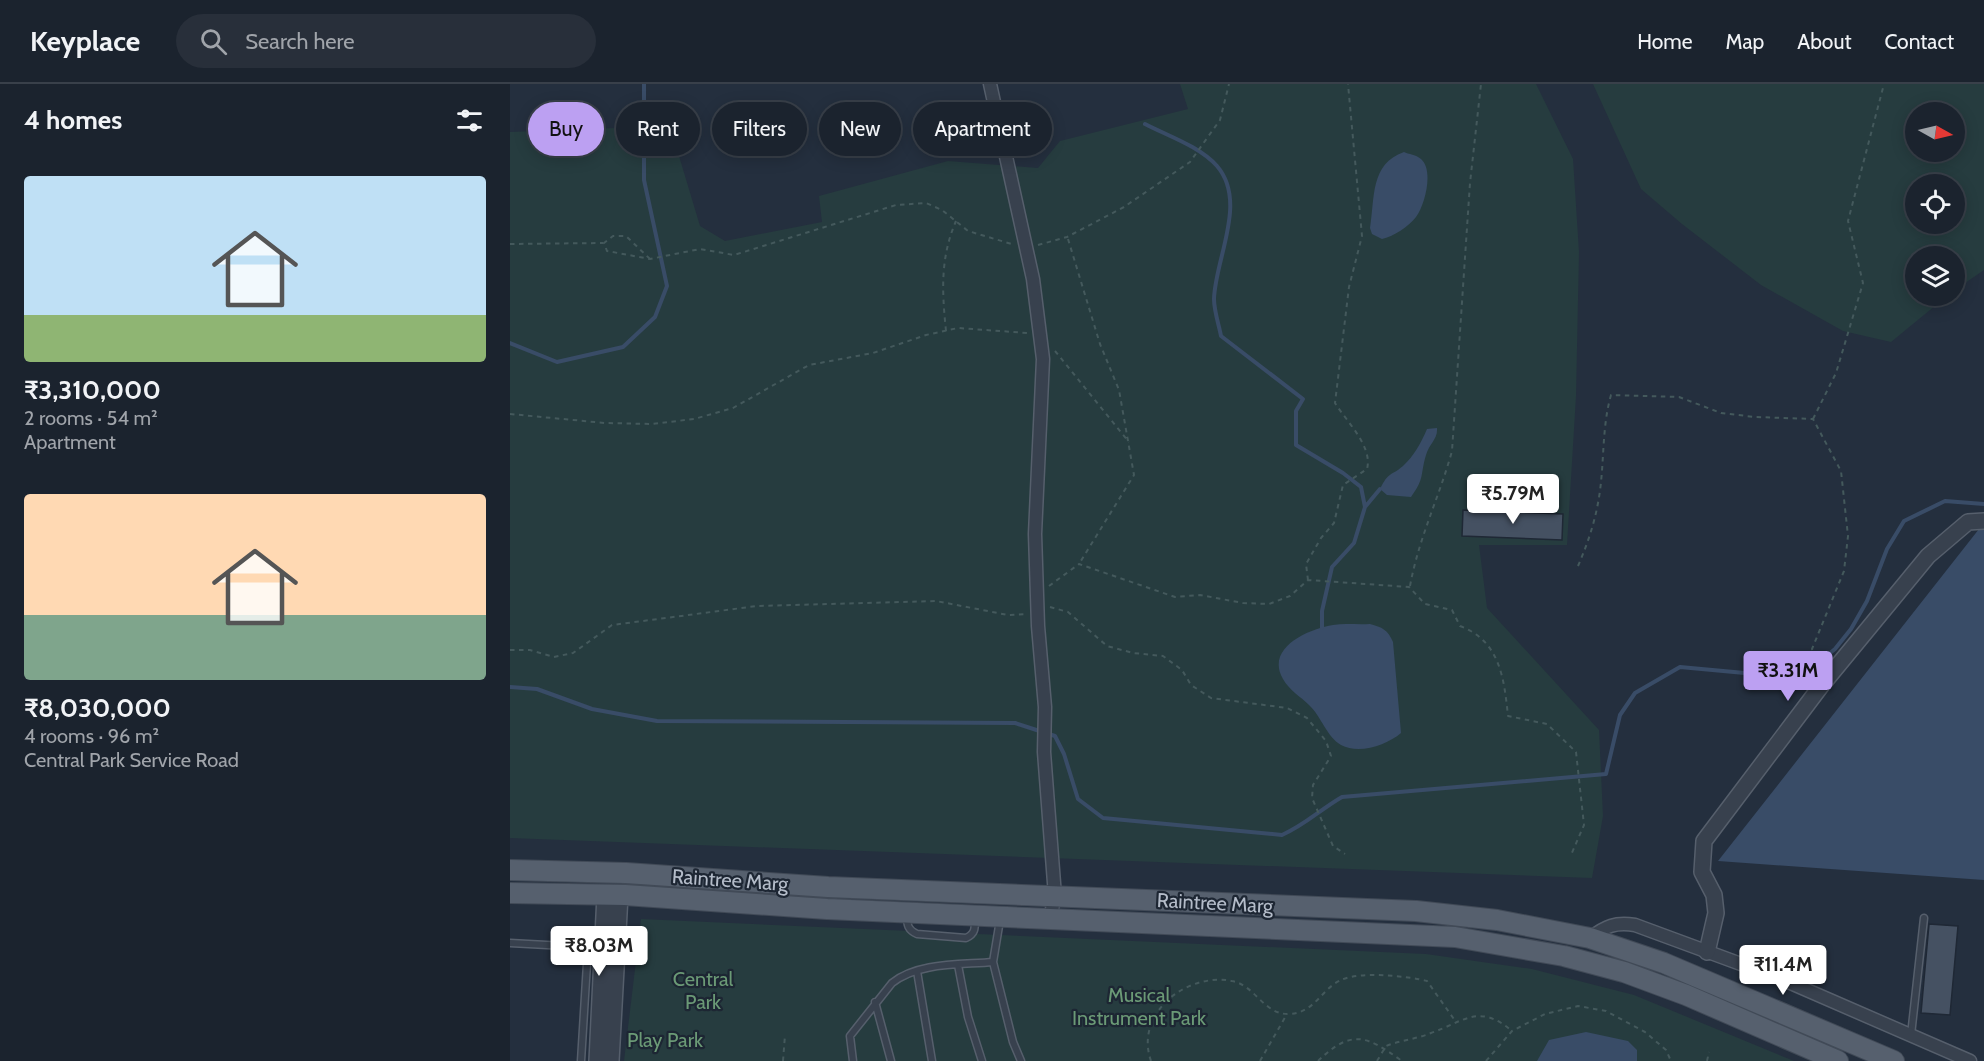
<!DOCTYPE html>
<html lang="en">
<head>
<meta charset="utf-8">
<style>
  :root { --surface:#1b232e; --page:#282f3a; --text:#f1f3f6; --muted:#a0a4aa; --line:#39404a; --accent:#bca0f2 }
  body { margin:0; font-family:Cabin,sans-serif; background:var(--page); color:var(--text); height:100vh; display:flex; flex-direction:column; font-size:22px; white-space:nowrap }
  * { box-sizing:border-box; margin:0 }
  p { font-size:20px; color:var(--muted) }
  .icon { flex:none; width:33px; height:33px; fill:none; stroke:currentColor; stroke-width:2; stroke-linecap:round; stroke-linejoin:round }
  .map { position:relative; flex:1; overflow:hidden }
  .side { display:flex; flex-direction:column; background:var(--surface); width:510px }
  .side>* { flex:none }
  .hud { position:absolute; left:18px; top:18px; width:570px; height:54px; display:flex; gap:12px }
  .needle { width:39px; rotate:98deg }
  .tools { position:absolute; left:1395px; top:18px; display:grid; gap:12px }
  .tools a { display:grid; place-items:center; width:60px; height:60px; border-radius:50%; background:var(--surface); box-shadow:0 3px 15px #0003,0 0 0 2px var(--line); font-size:30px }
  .price { position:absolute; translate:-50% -51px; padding:0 14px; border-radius:6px; background:#fff; color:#222; font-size:20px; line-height:39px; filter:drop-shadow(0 2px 3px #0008) }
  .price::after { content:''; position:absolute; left:50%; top:36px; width:18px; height:14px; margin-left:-9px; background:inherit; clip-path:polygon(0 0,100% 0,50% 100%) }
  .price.selected { background:var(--accent); color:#111 }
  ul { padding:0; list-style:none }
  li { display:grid; align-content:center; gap:12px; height:318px; padding:0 24px }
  li span { display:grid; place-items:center; height:186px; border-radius:6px; color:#555 }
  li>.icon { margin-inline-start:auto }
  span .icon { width:108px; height:108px; fill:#fffc; stroke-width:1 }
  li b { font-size:26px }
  h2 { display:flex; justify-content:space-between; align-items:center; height:72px; padding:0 24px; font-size:26px }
  .chip { padding:0 21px; border-radius:27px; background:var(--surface); box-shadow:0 3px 15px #0003,0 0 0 2px var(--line); font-size:21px; line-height:54px }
  .chip.selected { background:var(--accent); color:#111 }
  header { display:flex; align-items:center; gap:36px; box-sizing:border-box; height:84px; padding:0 30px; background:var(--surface); border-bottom:2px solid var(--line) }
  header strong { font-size:28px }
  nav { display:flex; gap:33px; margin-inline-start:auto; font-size:21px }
  .search { width:420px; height:54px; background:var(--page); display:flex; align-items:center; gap:15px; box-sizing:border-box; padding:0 21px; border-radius:33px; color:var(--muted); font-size:22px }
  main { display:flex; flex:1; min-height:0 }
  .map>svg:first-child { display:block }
</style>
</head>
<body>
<header>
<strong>Keyplace</strong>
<div class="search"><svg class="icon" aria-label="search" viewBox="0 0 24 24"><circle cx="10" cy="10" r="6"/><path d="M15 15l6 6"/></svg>Search here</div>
<nav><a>Home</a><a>Map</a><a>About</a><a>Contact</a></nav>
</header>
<main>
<section class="side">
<h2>4 homes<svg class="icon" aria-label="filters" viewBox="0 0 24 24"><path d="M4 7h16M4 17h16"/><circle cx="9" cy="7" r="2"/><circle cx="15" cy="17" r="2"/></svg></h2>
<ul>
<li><span style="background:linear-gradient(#bfe0f5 75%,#8fb573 0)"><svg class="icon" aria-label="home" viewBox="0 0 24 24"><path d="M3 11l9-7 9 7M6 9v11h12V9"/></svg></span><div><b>₹3,310,000</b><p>2 rooms · 54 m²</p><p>Apartment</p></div></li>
<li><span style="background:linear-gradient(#ffd9b3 65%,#7fa58c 0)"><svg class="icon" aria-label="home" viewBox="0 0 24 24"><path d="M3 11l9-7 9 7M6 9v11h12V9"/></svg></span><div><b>₹8,030,000</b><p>4 rooms · 96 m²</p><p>Central Park Service Road</p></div></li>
</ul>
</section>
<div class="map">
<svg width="1474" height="977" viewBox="0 0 1474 977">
  <rect width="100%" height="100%" fill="#242f3e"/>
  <path fill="#263c3f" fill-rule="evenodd" d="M670,0H1026L1063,75L1069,168L1066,312L1057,461H969L977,524L1089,646L1093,732L1082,794L0,754V48L160,42L190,142L215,157L312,138L309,112L438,77L528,84L550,57L678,25Z
    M1083,0H1474V186L1445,206L1444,172H1406V212H1437L1381,258L1333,247L1251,201L1172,140L1131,105ZM1444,28V68H1406V28ZM1444,100V140H1406V100Z
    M131,835L916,870L1022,885L1124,911L1284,977H114Z"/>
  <path fill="#394c67" d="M894,68C898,70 907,71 911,75C924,86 915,121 906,133C899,142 883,153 872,155L862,150L860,144C865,113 860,80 894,68Z
    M927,344C928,355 919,360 916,371C910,391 915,394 901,413L877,411L870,405C879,387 880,393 893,382C904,372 911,359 917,345Z
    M1469,445H1474V796L1208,777Z
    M860,540C872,543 878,546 883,558L891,649C877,661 849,671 831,661C817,653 811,632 799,621C791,613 779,606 773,595C755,564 798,545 823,541C835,539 847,541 860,540Z
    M1076,948L1118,957L1127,966V977H1027L1039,956Z"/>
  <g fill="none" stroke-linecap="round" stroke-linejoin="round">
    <path stroke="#394c67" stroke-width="4" d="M635,40C658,52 689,62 707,82C738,118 705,175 704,215C704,227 709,241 711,252L793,315L786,327V361L833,389L851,403L855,423L870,405
      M0,259L47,278L113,263L145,233L157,202L134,96V0
      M812,544V527L822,483L844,459L855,423
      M0,603L27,605L82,625L147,637L505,639L545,652L554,670L568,715L593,734L772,751C795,741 811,725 832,713L1096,690L1110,631L1125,609L1170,583L1267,592L1293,591L1325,565L1341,545L1357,517L1377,465L1394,437L1435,417L1474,420"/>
  </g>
  <path fill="#455162" stroke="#1f2835" stroke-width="1.5" d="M504,21H529V37L503,38Z
    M953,426L1053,430L1052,456L952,452Z
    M1419,840L1448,842L1440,931L1411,929Z"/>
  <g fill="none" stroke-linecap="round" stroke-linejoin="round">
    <defs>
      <path id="service" d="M397,832C397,841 398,846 407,850L456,854C465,850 465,845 465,835
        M0,859L92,864
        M483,878L503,958L511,977
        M448,881L458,933L472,977
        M407,887L422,977
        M365,918L381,977
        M1401,951L1414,834
        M71,977L78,863
        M343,977L340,952L382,899C408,878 451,881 483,878L490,836"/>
      <path id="minor" d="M480,0L523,195L533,275L525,450L528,542L535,623L534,668L545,812L540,834
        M1080,854C1096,842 1105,838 1125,841L1269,894L1460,977"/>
      <path id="tertiary" d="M1197,868L1206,829L1204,811L1192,788L1194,757L1311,602L1418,472L1458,438L1474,437
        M87,977L95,811
        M101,977L110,811"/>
      <path id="primary" d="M0,786L116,789L318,803L906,827L987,836L1080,854L1154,879L1384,977
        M0,809L115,811L317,825L945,853L1054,872L1114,888L1176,911L1328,977"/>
    </defs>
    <use href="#service" stroke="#565f6c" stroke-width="9"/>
    <use href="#minor" stroke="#565f6c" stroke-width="15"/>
    <use href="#tertiary" stroke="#565f6c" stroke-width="18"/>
    <use href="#primary" stroke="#414a57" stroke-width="22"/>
    <path stroke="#44595c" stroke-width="2" stroke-dasharray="4.5 4.5" stroke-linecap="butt" d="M558,155L590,260L609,306L624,391L569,480
      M0,160L93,159
      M528,161L557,153L614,123L680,78L710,36L719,0
      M140,175L116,152H103L94,159L97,167L140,175L190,165L224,171L386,121L416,119L432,126L458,147L505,161
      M436,247C432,208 430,174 446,137
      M545,267L619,358
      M0,330L95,339L142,340L184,335L223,324L299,281L363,269L416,251L448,244L517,249
      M1303,335L1326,289L1353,199L1338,137L1374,0
      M1068,482C1077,461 1084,441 1088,419C1095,383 1091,346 1101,311L1169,313L1211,329L1245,333L1303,335L1331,387L1338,452L1334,487L1302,565L1307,585
      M798,496L796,480L811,454L824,439L833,401L857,385C863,362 836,337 825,319L839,203L852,152L838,0
      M539,502L569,480L665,513L690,511L733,519L759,520L780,512L798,496L899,503L915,520L942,526L950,542C990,557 994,594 998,632L1037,640L1066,668L1074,741L1061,771
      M900,502C909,453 929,414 942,367L960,99L971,0
      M540,523L558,528L597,562L623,569L653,572L672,586L681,601L701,614L777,624L797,634L816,657L821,672L803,701L802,714L823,762L835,770
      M0,566H20L44,573L63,569L102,541L247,522L426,517L498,531L516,530
      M273,977L275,951
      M641,977C624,929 677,888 722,897C745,901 754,931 779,930C805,929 811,905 831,896C850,887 897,892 917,897L946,938
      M750,977L777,930
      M808,977C842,944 857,952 892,977
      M867,977L876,962C891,956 907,955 921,949C955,937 969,919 1002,947
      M976,977L1002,947L1035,930L1068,922L1096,927L1135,948L1156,966L1161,977
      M1197,977L1199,968"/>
    <use href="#service" stroke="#38414e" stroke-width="6"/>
    <use href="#minor" stroke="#38414e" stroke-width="12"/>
    <use href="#tertiary" stroke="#38414e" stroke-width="15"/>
    <use href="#primary" stroke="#56606e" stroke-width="20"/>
  </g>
  <g text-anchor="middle" stroke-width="4.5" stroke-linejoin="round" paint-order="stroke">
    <g font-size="20" fill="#b4bcc9" stroke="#1d2633">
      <text transform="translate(220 796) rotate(4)" y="7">Raintree Marg</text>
      <text transform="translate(705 819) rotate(3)" y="7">Raintree Marg</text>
    </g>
    <g font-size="20" fill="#6b9a76" stroke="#1d2633">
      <text x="193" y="902">Central<tspan x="193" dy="23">Park</tspan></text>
      <text x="629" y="918">Musical<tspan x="629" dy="23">Instrument Park</tspan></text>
      <text x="155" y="963">Play Park</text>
    </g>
  </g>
</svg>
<div class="tools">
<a><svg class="needle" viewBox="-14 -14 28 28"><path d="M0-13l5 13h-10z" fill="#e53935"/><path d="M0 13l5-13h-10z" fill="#a0a4aa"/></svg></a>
<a><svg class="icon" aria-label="locate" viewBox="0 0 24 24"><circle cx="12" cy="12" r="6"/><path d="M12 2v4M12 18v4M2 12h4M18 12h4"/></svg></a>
<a><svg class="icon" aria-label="layers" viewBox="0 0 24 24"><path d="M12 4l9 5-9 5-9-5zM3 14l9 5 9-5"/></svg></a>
</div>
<b class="price" style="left:1003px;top:441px">₹5.79M</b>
<b class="price selected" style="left:1278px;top:618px">₹3.31M</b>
<b class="price" style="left:89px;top:893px">₹8.03M</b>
<b class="price" style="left:1273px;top:912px">₹11.4M</b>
<div class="hud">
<a class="chip selected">Buy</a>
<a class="chip">Rent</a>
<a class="chip">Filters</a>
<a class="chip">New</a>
<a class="chip">Apartment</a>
</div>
</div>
</main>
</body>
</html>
